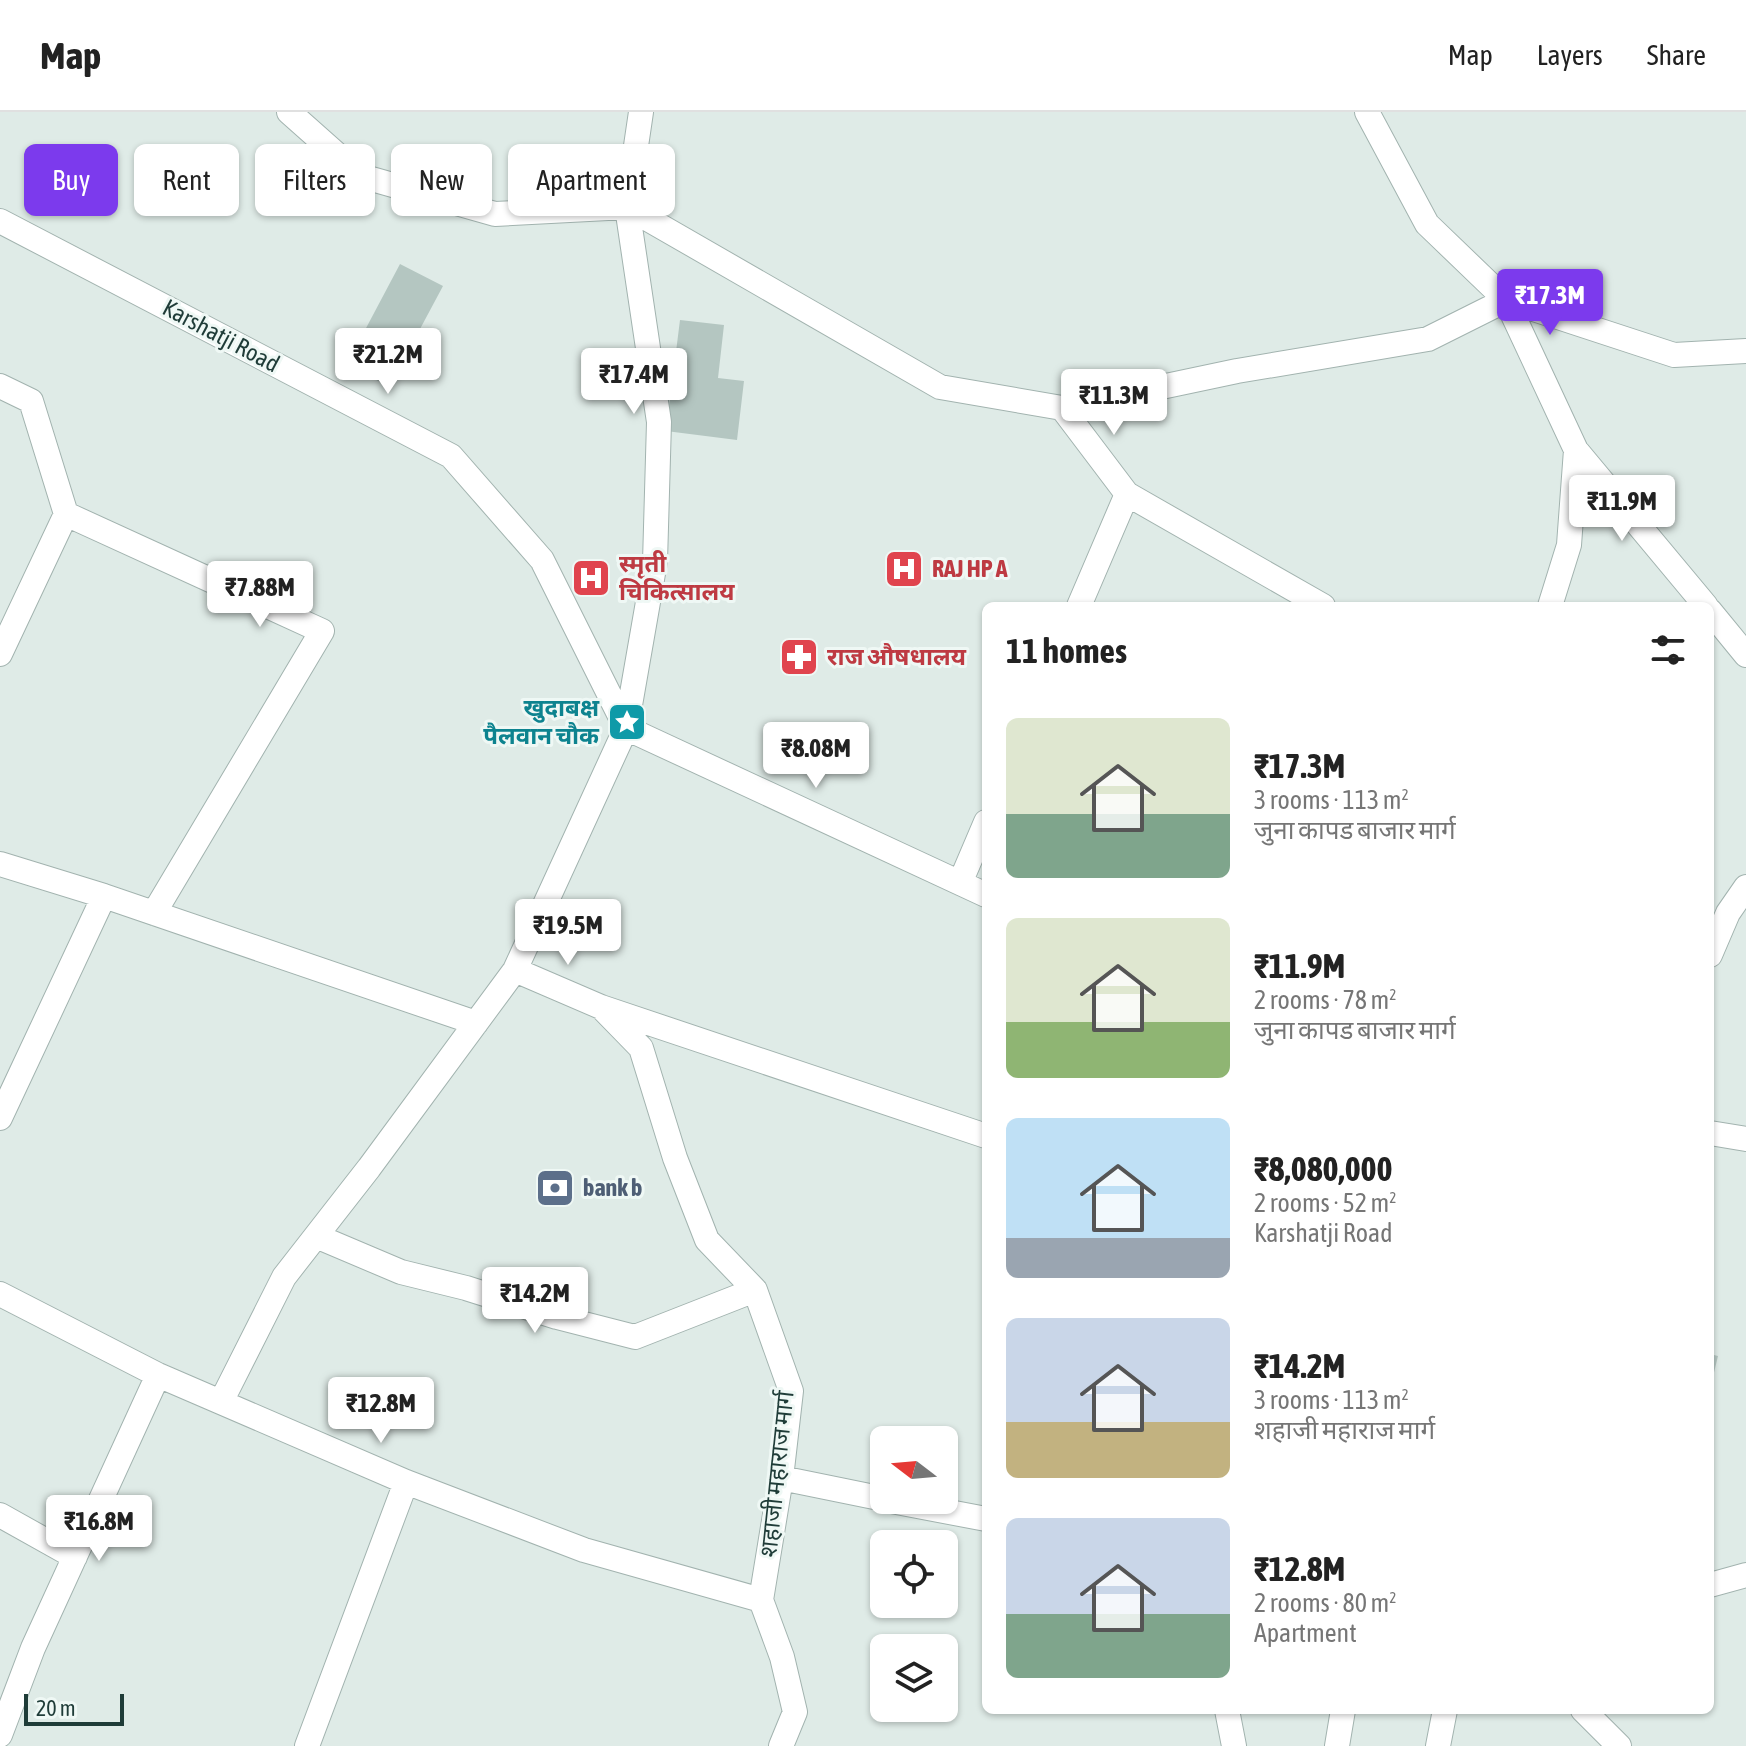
<!DOCTYPE html>
<html lang="en">
<head>
<meta charset="utf-8">
<style>
  :root { --surface:#fff; --page:#f2f2f2; --text:#222; --muted:#767676; --line:#e0e0e0; --accent:#7c3aed }
  body { margin:0; font-family:"Asap Condensed","Noto Sans Devanagari",sans-serif; background:var(--page); color:var(--text); height:100vh; display:flex; flex-direction:column; font-size:30px; white-space:nowrap }
  * { box-sizing:border-box; margin:0 }
  p { font-size:26px; color:var(--muted) }
  .icon { flex:none; width:44px; height:44px; fill:none; stroke:currentColor; stroke-width:2; stroke-linecap:round; stroke-linejoin:round }
  .map { position:relative; flex:1; overflow:hidden }
  .drawer { position:absolute; left:982px; top:490px; width:732px; height:1112px; display:flex; flex-direction:column; background:var(--surface); border-radius:12px; box-shadow:0 2px 6px #0004 }
  .drawer>* { flex:none }
  .top-card { position:absolute; left:24px; top:32px; width:760px; height:72px; display:flex; gap:16px }
  .needle { width:52px; rotate:286deg }
  .tools { position:absolute; left:870px; top:1314px; display:grid; gap:16px }
  .tools a { display:grid; place-items:center; width:88px; height:88px; border-radius:12px; background:var(--surface); box-shadow:0 2px 6px #0004; font-size:40px }
  .scale { position:absolute; left:24px; bottom:20px; width:100px; box-sizing:border-box; padding-left:8px; border:4px solid #1f3c38; border-top:0; font-size:22px; line-height:28px; white-space:nowrap; color:#1f3c38; -webkit-text-stroke:6px #eff8f5; paint-order:stroke }
  .price { position:absolute; translate:-50% -68px; padding:0 18px; border-radius:8px; background:#fff; color:#222; font-size:26px; line-height:52px; filter:drop-shadow(0 2px 4px #0008) }
  .price::after { content:''; position:absolute; left:50%; top:48px; width:24px; height:18px; margin-left:-12px; background:inherit; clip-path:polygon(0 0,100% 0,50% 100%) }
  .price.current { background:var(--accent); color:#fff }
  ul { padding:0; list-style:none }
  li { display:flex; align-items:center; gap:24px; height:200px; padding:0 24px }
  li span { display:grid; place-items:center; flex:none; width:224px; height:160px; border-radius:12px; color:#555 }
  li>.icon { margin-inline-start:auto }
  span .icon { width:96px; height:96px; fill:#fffc; stroke-width:1 }
  li b { font-size:34px }
  h2 { display:flex; justify-content:space-between; align-items:center; height:96px; padding:0 24px; font-size:34px }
  .tag { padding:0 28px; border-radius:12px; background:var(--surface); box-shadow:0 2px 6px #0004; font-size:28px; line-height:72px }
  .tag.current { background:var(--accent); color:#fff }
  header { display:flex; align-items:center; gap:48px; box-sizing:border-box; height:112px; padding:0 40px; background:var(--surface); border-bottom:2px solid var(--line) }
  header strong { font-size:38px }
  nav { display:flex; gap:44px; margin-inline-start:auto; font-size:28px }
  .map>svg:first-child { display:block }
</style>
</head>
<body>
<header>
<strong>Map</strong>
<nav><a>Map</a><a>Layers</a><a>Share</a></nav>
</header>
<div class="map">
<svg width="1746" height="1634" viewBox="0 0 1746 1634">
  <rect width="100%" height="100%" fill="#dfebe7"/>
  <path fill="#b4c6c1" d="M400,152L443,174L389,275L347,252Z
    M680,208L724,213L718,266L744,269L737,328L666,319Z
    M1710,1242L1718,1244L1711,1273L1710,1272Z"/>
  <g fill="none" stroke-linecap="round" stroke-linejoin="round">
    <defs>
      <path id="minor" d="M289,0L361,64L495,102L627,95L940,275L1062,296L1237,259L1428,227L1506,188L1674,243L1746,239
        M1367,0L1427,112L1506,188L1576,338L1569,433L1550,494
        M0,109L451,344L542,448L626,616
        M0,274L31,289L66,402
        M1062,296L1127,382
        M1576,338L1706,494
        M1079,494L1127,382L1323,494
        M1710,499L1746,543
        M0,542L66,402L322,519L154,801
        M626,616L986,783
        M0,752L104,784L476,911
        M960,771L986,710
        M1710,843L1728,801L1746,775
        M515,858L601,895L986,1024
        M601,895L641,936L675,1046L707,1128L755,1178L791,1279L781,1366L761,1488L782,1545L795,1600L781,1634
        M0,1006L104,784
        M1710,1021L1746,1027
        M316,1124L401,1160L466,1176L557,1205L635,1225L755,1178
        M0,1182L158,1263L406,1370L584,1438L761,1488
        M221,1290L284,1165L369,1056L515,858L626,616L655,450L659,310L627,95L641,0
        M781,1366L884,1387
        M886,1388L986,1407
        M0,1403L75,1445
        M1710,1473L1746,1463
        M1227,1598L1234,1634
        M1583,1598L1619,1634
        M0,1623L33,1536L158,1263
        M307,1634L406,1370
        M1337,1634L1343,1598
        M1438,1634L1445,1598"/>
    </defs>
    <use href="#minor" stroke="#a2b3af" stroke-width="26"/>
    <use href="#minor" stroke="#fff" stroke-width="24"/>
  </g>
  <defs>
    <symbol id="hospital-square" viewBox="-11 -11 22 22"><rect x="-9" y="-9" width="18" height="18" rx="4" fill="#e0444e" stroke="#eff8f5"/><path d="M-5-5h3v3.5h4V-5h3V5h-3V1.5h-4V5h-3Z" fill="#fff"/></symbol>
    <symbol id="pharmacy-square" viewBox="-11 -11 22 22"><rect x="-9" y="-9" width="18" height="18" rx="4" fill="#e0444e" stroke="#eff8f5"/><path d="M-2-6h4v4h4v4h-4v4h-4v-4h-4v-4h4Z" fill="#fff"/></symbol>
    <symbol id="sight-square" viewBox="-11 -11 22 22"><rect x="-9" y="-9" width="18" height="18" rx="4" fill="#0f9aa8" stroke="#eff8f5"/><path d="M0-6L1.8-2.2L6-1.7L2.9 1.2L3.7 5.4L0 3.3L-3.7 5.4L-2.9 1.2L-6-1.7L-1.8-2.2Z" fill="#fff"/></symbol>
    <symbol id="bank-square" viewBox="-11 -11 22 22"><rect x="-9" y="-9" width="18" height="18" rx="4" fill="#5c6f8a" stroke="#eff8f5"/><path d="M-6-4H6V4H-6ZM0-2.3a2.3 2.3 0 1 0 0 4.6a2.3 2.3 0 1 0 0-4.6Z" fill="#fff"/></symbol>
  </defs>
  <g fill-rule="evenodd">
    <use href="#hospital-square" x="882" y="435" width="44" height="44"/>
    <use href="#hospital-square" x="569" y="444" width="44" height="44"/>
    <use href="#pharmacy-square" x="777" y="523" width="44" height="44"/>
    <use href="#sight-square" x="605" y="588" width="44" height="44"/>
    <use href="#bank-square" x="533" y="1054" width="44" height="44"/>
  </g>
  <g text-anchor="middle" stroke-width="6" stroke-linejoin="round" paint-order="stroke">
    <g font-size="24" fill="#1f3c38" stroke="#eff8f5">
      <text transform="translate(221 224) rotate(28)" y="8">Karshatji Road</text>
      <text transform="translate(777 1362) rotate(-84)" y="8">शहाजी महाराज मार्ग</text>
    </g>
    <g font-size="24" font-weight="bold" fill="#be3a42" stroke="#eff8f5" text-anchor="start">
      <text x="619" y="460">स्मृती<tspan x="619" dy="28">चिकित्सालय</tspan></text>
      <text x="932" y="465">RAJ HP A</text>
      <text x="827" y="553">राज औषधालय</text>
    </g>
    <g font-size="24" font-weight="bold" fill="#0d838f" stroke="#eff8f5" text-anchor="end">
      <text x="599" y="604">खुदाबक्ष<tspan x="599" dy="28">पैलवान चौक</tspan></text>
    </g>
    <g font-size="24" font-weight="bold" fill="#4e5e75" stroke="#eff8f5" text-anchor="start">
      <text x="583" y="1084">bank b</text>
    </g>
  </g>
</svg>
<div class="tools">
<a><svg class="needle" viewBox="-14 -14 28 28"><path d="M0-13l5 13h-10z" fill="#e53935"/><path d="M0 13l5-13h-10z" fill="#767676"/></svg></a>
<a><svg class="icon" aria-label="locate" viewBox="0 0 24 24"><circle cx="12" cy="12" r="6"/><path d="M12 2v4M12 18v4M2 12h4M18 12h4"/></svg></a>
<a><svg class="icon" aria-label="layers" viewBox="0 0 24 24"><path d="M12 4l9 5-9 5-9-5zM3 14l9 5 9-5"/></svg></a>
</div>
<div class="scale">20 m</div>
<b class="price current" style="left:1550px;top:225px">₹17.3M</b>
<b class="price" style="left:388px;top:284px">₹21.2M</b>
<b class="price" style="left:634px;top:304px">₹17.4M</b>
<b class="price" style="left:1114px;top:325px">₹11.3M</b>
<b class="price" style="left:1622px;top:431px">₹11.9M</b>
<b class="price" style="left:260px;top:517px">₹7.88M</b>
<b class="price" style="left:816px;top:678px">₹8.08M</b>
<b class="price" style="left:568px;top:855px">₹19.5M</b>
<b class="price" style="left:535px;top:1223px">₹14.2M</b>
<b class="price" style="left:381px;top:1333px">₹12.8M</b>
<b class="price" style="left:99px;top:1451px">₹16.8M</b>
<div class="top-card">
<a class="tag current">Buy</a>
<a class="tag">Rent</a>
<a class="tag">Filters</a>
<a class="tag">New</a>
<a class="tag">Apartment</a>
</div>
<section class="drawer">
<h2>11 homes<svg class="icon" aria-label="filters" viewBox="0 0 24 24"><path d="M4 7h16M4 17h16"/><circle cx="9" cy="7" r="2"/><circle cx="15" cy="17" r="2"/></svg></h2>
<ul>
<li><span style="background:linear-gradient(#dfe7d0 60%,#7fa58c 0)"><svg class="icon" aria-label="home" viewBox="0 0 24 24"><path d="M3 11l9-7 9 7M6 9v11h12V9"/></svg></span><div><b>₹17.3M</b><p>3 rooms · 113 m²</p><p>जुना कापड बाजार मार्ग</p></div></li>
<li><span style="background:linear-gradient(#dfe7d0 65%,#8fb573 0)"><svg class="icon" aria-label="home" viewBox="0 0 24 24"><path d="M3 11l9-7 9 7M6 9v11h12V9"/></svg></span><div><b>₹11.9M</b><p>2 rooms · 78 m²</p><p>जुना कापड बाजार मार्ग</p></div></li>
<li><span style="background:linear-gradient(#bfe0f5 75%,#9aa5b1 0)"><svg class="icon" aria-label="home" viewBox="0 0 24 24"><path d="M3 11l9-7 9 7M6 9v11h12V9"/></svg></span><div><b>₹8,080,000</b><p>2 rooms · 52 m²</p><p>Karshatji Road</p></div></li>
<li><span style="background:linear-gradient(#c9d6e8 65%,#c2b280 0)"><svg class="icon" aria-label="home" viewBox="0 0 24 24"><path d="M3 11l9-7 9 7M6 9v11h12V9"/></svg></span><div><b>₹14.2M</b><p>3 rooms · 113 m²</p><p>शहाजी महाराज मार्ग</p></div></li>
<li><span style="background:linear-gradient(#c9d6e8 60%,#7fa58c 0)"><svg class="icon" aria-label="home" viewBox="0 0 24 24"><path d="M3 11l9-7 9 7M6 9v11h12V9"/></svg></span><div><b>₹12.8M</b><p>2 rooms · 80 m²</p><p>Apartment</p></div></li>
</ul>
</section>
</div>
</body>
</html>
